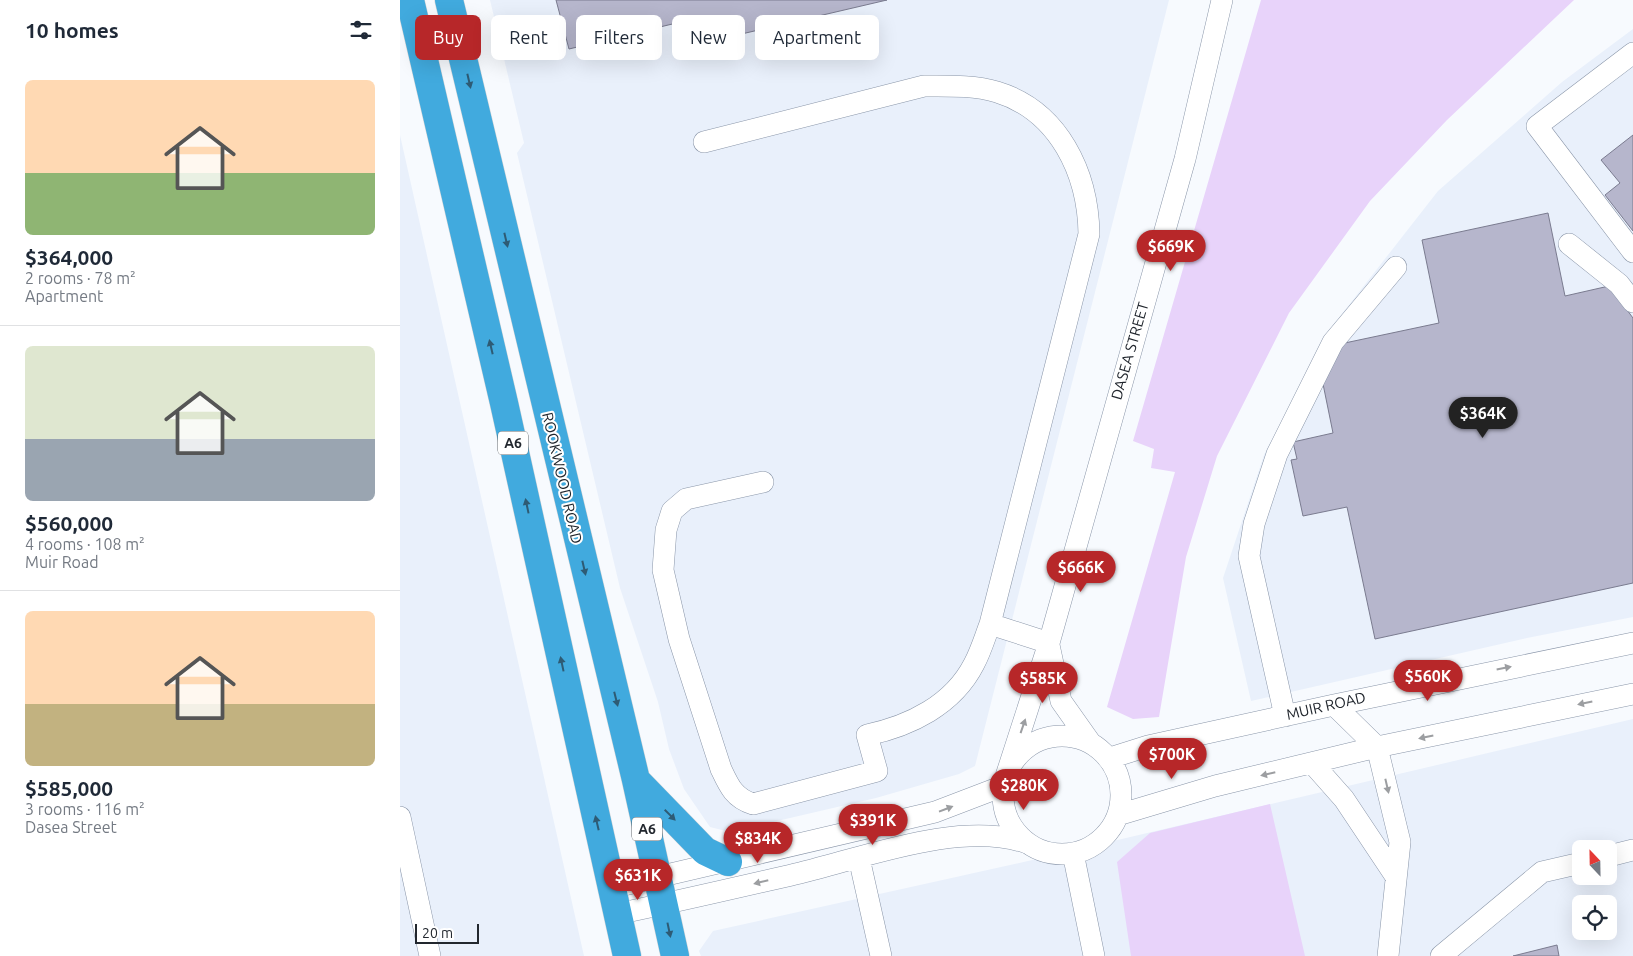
<!DOCTYPE html>
<html lang="en">
<head>
<meta charset="utf-8">
<style>
  :root { --surface:#fff; --page:#f2f2f3; --text:#1f2937; --muted:#747a83; --line:#e0e1e3; --accent:#b72729 }
  body { margin:0; font-family:Ubuntu,sans-serif; background:var(--page); color:var(--text); height:100vh; display:flex; flex-direction:column; font-size:19px; white-space:nowrap }
  * { box-sizing:border-box; margin:0 }
  p { font-size:16px; color:var(--muted) }
  .icon { flex:none; width:28px; height:28px; fill:none; stroke:currentColor; stroke-width:2; stroke-linecap:round; stroke-linejoin:round }
  .map { position:relative; flex:1; overflow:hidden }
  .panel { display:flex; flex-direction:column; background:var(--surface); width:400px }
  .panel>* { flex:none }
  .hud { position:absolute; left:15px; top:15px; width:475px; height:45px; display:flex; gap:10px }
  .needle { width:32px; rotate:338deg }
  .tools { position:absolute; left:1172px; top:840px; display:grid; gap:10px }
  .tools a { display:grid; place-items:center; width:45px; height:45px; border-radius:8px; background:var(--surface); box-shadow:0 5px 20px #0002; font-size:25px }
  .scale { position:absolute; left:15px; bottom:12px; width:64px; box-sizing:border-box; padding-left:5px; border:2px solid #22272e; border-top:0; font-size:14px; line-height:18px; white-space:nowrap; color:#22272e; -webkit-text-stroke:4px #fff; paint-order:stroke }
  .price { position:absolute; translate:-50% -42px; padding:0 11px; border-radius:18px; background:var(--accent); color:#fff; font-size:16px; line-height:32px; filter:drop-shadow(0 1px 2px #0008) }
  .price::after { content:''; position:absolute; left:50%; top:30px; width:15px; height:11px; margin-left:-8px; background:inherit; clip-path:polygon(0 0,100% 0,50% 100%) }
  .price.on { background:#222; color:#fff }
  ul { padding:0; list-style:none }
  li { display:grid; align-content:center; gap:10px; height:265px; padding:0 25px }
  li+li { border-top:1px solid var(--line) }
  li span { display:grid; place-items:center; height:155px; border-radius:8px; color:#555 }
  li>.icon { margin-inline-start:auto }
  span .icon { width:90px; height:90px; fill:#fffc; stroke-width:1 }
  li b { font-size:21px }
  h2 { display:flex; justify-content:space-between; align-items:center; height:60px; padding:0 25px; font-size:21px }
  .pill { padding:0 18px; border-radius:8px; background:var(--surface); box-shadow:0 5px 20px #0002; font-size:18px; line-height:45px }
  .pill.on { background:var(--accent); color:#fff }
  main { display:flex; flex:1; min-height:0 }
  .map>svg:first-child { display:block }
</style>
</head>
<body>
<main>
<section class="panel">
<h2>10 homes<svg class="icon" aria-label="filters" viewBox="0 0 24 24"><path d="M4 7h16M4 17h16"/><circle cx="9" cy="7" r="2"/><circle cx="15" cy="17" r="2"/></svg></h2>
<ul>
<li><span style="background:linear-gradient(#ffd9b3 60%,#8fb573 0)"><svg class="icon" aria-label="home" viewBox="0 0 24 24"><path d="M3 11l9-7 9 7M6 9v11h12V9"/></svg></span><div><b>$364,000</b><p>2 rooms · 78 m²</p><p>Apartment</p></div></li>
<li><span style="background:linear-gradient(#dfe7d0 60%,#9aa5b1 0)"><svg class="icon" aria-label="home" viewBox="0 0 24 24"><path d="M3 11l9-7 9 7M6 9v11h12V9"/></svg></span><div><b>$560,000</b><p>4 rooms · 108 m²</p><p>Muir Road</p></div></li>
<li><span style="background:linear-gradient(#ffd9b3 60%,#c2b280 0)"><svg class="icon" aria-label="home" viewBox="0 0 24 24"><path d="M3 11l9-7 9 7M6 9v11h12V9"/></svg></span><div><b>$585,000</b><p>3 rooms · 116 m²</p><p>Dasea Street</p></div></li>
</ul>
</section>
<div class="map">
<svg width="1233" height="956" viewBox="0 0 1233 956">
  <rect width="100%" height="100%" fill="#f7fafe"/>
  <path fill="#e9f0fb" fill-rule="evenodd" d="M90,0H769L575,766L559,774L476,798L330,832L310,827L284,789L269,749L258,702L220,588L117,153L124,143Z
    M1233,29V617L1127,638L851,701L823,578L864,455L927,333L1038,191L1162,82Z
    M0,135L184,956H0Z
    M1233,719V956H301L299,951L313,931L628,861ZM1181,849H1209V876H1181ZM1181,904H1209V931H1181Z"/>
  <path fill="#e8d3fa" d="M861,0H1174L1047,120L970,201L889,313L817,456L786,557L759,717L733,719L707,707L775,472L751,468L754,449L733,441Z
    M870,804L905,956H731L717,862L750,833Z"/>
  <path fill="#b6b6cc" stroke="#7a7b8f" d="M156,0H487L303,43L293,19L169,49Z
    M1233,135V231L1205,195L1220,183L1201,160Z
    M1148,213L1165,296L1209,286L1233,318V583L975,639L947,507L903,516L891,460L897,459L893,442L933,433L922,379L940,344L1039,323L1022,240Z
    M1157,945L1159,956H1113Z"/>
  <g fill="none" stroke-linecap="round" stroke-linejoin="round">
    <defs>
      <path id="minor" d="M1233,53L1137,126L1233,252
        M304,142L524,86C548,86 574,85 597,92C659,111 688,173 689,234L590,624
        M1169,244L1219,284L1233,302
        M363,482L286,499L272,511L266,530L263,570L279,639L321,769C329,786 334,798 353,804L477,771L467,735C510,726 553,705 574,664C581,651 585,637 590,624L649,643
        M649,645L661,701L690,742
        M934,705L977,747L1000,842L988,956
        M885,716L849,556L854,524L877,454L933,342L996,267
        M603 795a59 59 0 1 1 118 0a59 59 0 1 1-118 0Z
        M710,758L748,746L934,705L1233,643
        M913,764L944,799L996,877
        M607,773L649,643L785,159L822,0
        M718,815L815,786L977,747L1233,694
        M0,817L30,956
        M673,853L694,956
        M1209,856L1233,850
        M459,858L481,956
        M211,888L535,812L603,786
        M217,914C279,901 339,887 400,873C466,857 562,820 627,843
        M1041,956L1142,872L1181,863"/>
      <path id="highway" d="M10,0L104,403L227,956
        M49,0L236,780L275,956
        M236,780L305,851L328,862"/>
    </defs>
    <use href="#minor" stroke="#8a96a9" stroke-width="22"/>
    <use href="#highway" stroke="#d3d4d5" stroke-width="29"/>
    <use href="#minor" stroke="#fff" stroke-width="21"/>
    <use href="#highway" stroke="#41aade" stroke-width="28"/>
  </g>
  <defs><path id="oneway-solid" d="M-6-.8H1V-3.2L6.5 0L1 3.2V.8H-6Z" transform="scale(1.25)"/></defs>
  <g fill="#2e5b74">
    <use href="#oneway-solid" transform="translate(69 81) rotate(77)"/>
    <use href="#oneway-solid" transform="translate(106 240) rotate(77)"/>
    <use href="#oneway-solid" transform="translate(91 347) rotate(-103)"/>
    <use href="#oneway-solid" transform="translate(127 506) rotate(-102)"/>
    <use href="#oneway-solid" transform="translate(184 568) rotate(77)"/>
    <use href="#oneway-solid" transform="translate(162 664) rotate(-102)"/>
    <use href="#oneway-solid" transform="translate(216 699) rotate(76)"/>
    <use href="#oneway-solid" transform="translate(270 815) rotate(45)"/>
    <use href="#oneway-solid" transform="translate(197 823) rotate(-103)"/>
    <use href="#oneway-solid" transform="translate(269 930) rotate(78)"/>
  </g>
  <g fill="#9c9ea1">
    <use href="#oneway-solid" transform="translate(1104 668) rotate(-11)"/>
    <use href="#oneway-solid" transform="translate(1185 703) rotate(168)"/>
    <use href="#oneway-solid" transform="translate(623 726) rotate(-71)"/>
    <use href="#oneway-solid" transform="translate(1026 737) rotate(168)"/>
    <use href="#oneway-solid" transform="translate(868 774) rotate(167)"/>
    <use href="#oneway-solid" transform="translate(987 786) rotate(77)"/>
    <use href="#oneway-solid" transform="translate(546 809) rotate(-21)"/>
    <use href="#oneway-solid" transform="translate(361 882) rotate(166)"/>
  </g>
  <g text-anchor="middle" stroke-width="4" stroke-linejoin="round" paint-order="stroke">
    <g fill="#fff" stroke="#64686d" stroke-width="1">
      <rect x="98" y="431.5" width="30" height="23" rx="4"/>
      <rect x="232" y="817.5" width="30" height="23" rx="4"/>
    </g>
    <g font-size="14" font-weight="bold" fill="#22272e">
      <text x="113" y="448">A6</text>
      <text x="247" y="834">A6</text>
    </g>
    <g font-size="15" fill="#22272e" stroke="#fff">
      <text transform="translate(730 351) rotate(-74)" y="5">DASEA STREET</text>
      <text transform="translate(162 478) rotate(77)" y="5">ROOKWOOD ROAD</text>
      <text transform="translate(926 706) rotate(-13)" y="5">MUIR ROAD</text>
    </g>
  </g>
</svg>
<div class="tools">
<a><svg class="needle" viewBox="-14 -14 28 28"><path d="M0-13l5 13h-10z" fill="#e53935"/><path d="M0 13l5-13h-10z" fill="#747a83"/></svg></a>
<a><svg class="icon" aria-label="locate" viewBox="0 0 24 24"><circle cx="12" cy="12" r="6"/><path d="M12 2v4M12 18v4M2 12h4M18 12h4"/></svg></a>
</div>
<div class="scale">20 m</div>
<b class="price" style="left:771px;top:272px">$669K</b>
<b class="price on" style="left:1083px;top:439px">$364K</b>
<b class="price" style="left:681px;top:593px">$666K</b>
<b class="price" style="left:1028px;top:702px">$560K</b>
<b class="price" style="left:643px;top:704px">$585K</b>
<b class="price" style="left:772px;top:780px">$700K</b>
<b class="price" style="left:624px;top:811px">$280K</b>
<b class="price" style="left:473px;top:846px">$391K</b>
<b class="price" style="left:358px;top:864px">$834K</b>
<b class="price" style="left:238px;top:901px">$631K</b>
<div class="hud">
<a class="pill on">Buy</a>
<a class="pill">Rent</a>
<a class="pill">Filters</a>
<a class="pill">New</a>
<a class="pill">Apartment</a>
</div>
</div>
</main>
</body>
</html>
